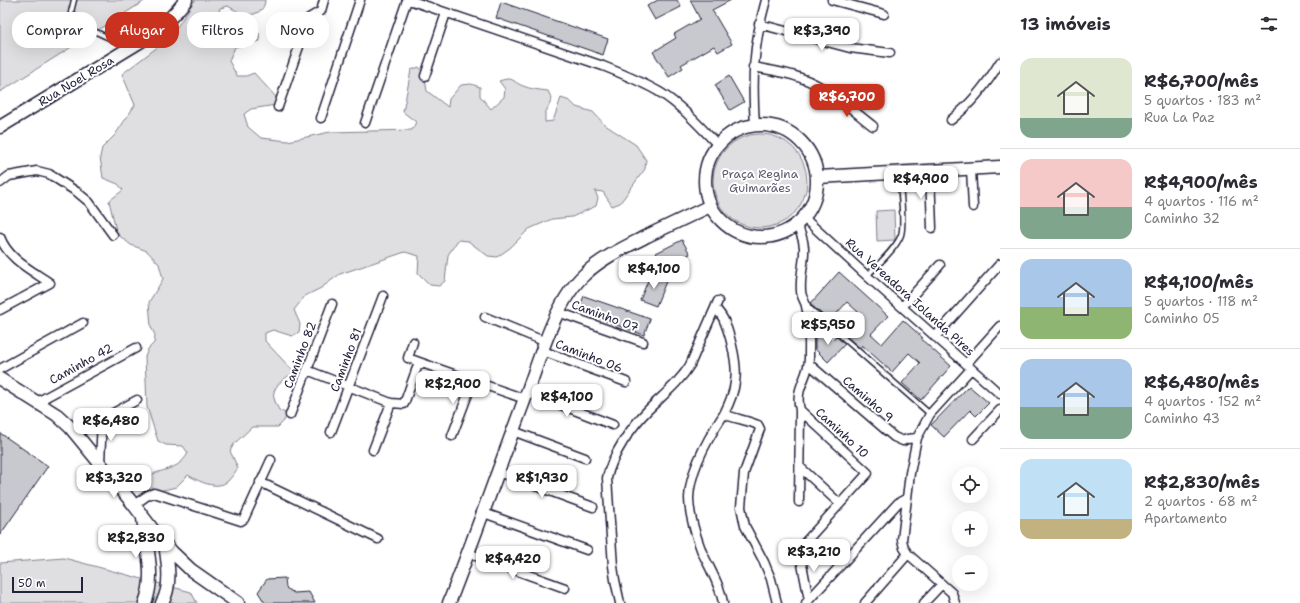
<!DOCTYPE html>
<html lang="pt">
<head>
<meta charset="utf-8">
<style>
  :root { --surface:#fff; --page:#f2f2f3; --text:#2b2b33; --muted:#7c7c81; --line:#e1e1e2; --accent:#c8321e }
  body { margin:0; font-family:"Shantell Sans",sans-serif; background:var(--page); color:var(--text); height:100vh; display:flex; flex-direction:column; font-size:15px; white-space:nowrap }
  * { box-sizing:border-box; margin:0 }
  p { font-size:13px; color:var(--muted) }
  .icon { flex:none; width:22px; height:22px; fill:none; stroke:currentColor; stroke-width:2; stroke-linecap:round; stroke-linejoin:round }
  .map { position:relative; flex:1; overflow:hidden }
  .drawer { display:flex; flex-direction:column; background:var(--surface); width:300px }
  .drawer>* { flex:none }
  .banner { position:absolute; left:12px; top:12px; width:380px; height:36px; display:flex; gap:8px }
  .tools { position:absolute; left:952px; top:467px; display:grid; gap:8px }
  .tools a { display:grid; place-items:center; width:36px; height:36px; border-radius:50%; background:var(--surface); box-shadow:0 4px 16px #0002; font-size:20px }
  .scale { position:absolute; left:12px; bottom:10px; width:71px; box-sizing:border-box; padding-left:4px; border:2px solid #22223b; border-top:0; font-size:11px; line-height:14px; white-space:nowrap; color:#22223b; -webkit-text-stroke:3px #fff; paint-order:stroke }
  .price { position:absolute; translate:-50% -34px; padding:0 9px; border-radius:8px; background:#fff; color:#222; font-size:13px; line-height:26px; filter:drop-shadow(0 1px 2px #0008) }
  .price::after { content:''; position:absolute; left:50%; top:24px; width:12px; height:9px; margin-left:-6px; background:inherit; clip-path:polygon(0 0,100% 0,50% 100%) }
  .price.on { background:var(--accent); color:#fff }
  ul { padding:0; list-style:none }
  li { display:flex; align-items:center; gap:12px; height:100px; padding:0 20px }
  li+li { border-top:1px solid var(--line) }
  li span { display:grid; place-items:center; flex:none; width:112px; height:80px; border-radius:12px; color:#555 }
  li>.icon { margin-inline-start:auto }
  span .icon { width:48px; height:48px; fill:#fffc; stroke-width:1 }
  li b { font-size:17px }
  h2 { display:flex; justify-content:space-between; align-items:center; height:48px; padding:0 20px; font-size:17px }
  .chip { padding:0 14px; border-radius:16px; background:var(--surface); box-shadow:0 4px 16px #0002; font-size:14px; line-height:36px }
  .chip.on { background:var(--accent); color:#fff }
  main { display:flex; flex:1; min-height:0 }
  .map>svg:first-child { display:block }
</style>
</head>
<body>
<main>
<div class="map">
<svg width="1000" height="603" viewBox="0 0 1000 603">
  <rect width="100%" height="100%" fill="#fff"/>
  <filter id="ink" filterUnits="userSpaceOnUse"><feTurbulence type="fractalNoise" baseFrequency=".025" numOctaves="2"/><feDisplacementMap in="SourceGraphic" scale="8" xChannelSelector="R" yChannelSelector="G"/><feConvolveMatrix kernelMatrix="1 2 1 2 8 2 1 2 1" color-interpolation-filters="sRGB"/></filter>
  <g filter="url(#ink)">
    <path fill="#dfdfe2" stroke="#80808e" d="M0,0H146L0,92Z
      M195,0H265C265,11 254,17 243,14C238,12 233,9 228,6L220,8L218,16L231,28L259,33L260,41L235,47L229,61L237,76H246L254,73L276,97V105L251,109L244,114L248,127L261,138L288,141L330,132L412,130L416,122L403,112L411,70L419,67L424,73L427,91L448,107L449,99L461,85L471,84L480,87V96L491,109L504,97L505,89L499,81C514,76 511,81 523,86C530,89 540,90 548,91L552,99L545,114V122L553,121L561,98L570,101L576,107L593,112L605,125L636,145L646,160L645,169L620,203L612,206L603,192L595,191L598,198L596,206L572,217L552,219L529,229L510,248L497,257L488,256L468,241L458,240L448,255L445,281L439,286L430,285L418,273L419,256L405,252L340,274L321,288L305,296L294,310L300,324L299,332L292,336L273,330L265,333V341L295,373C286,376 271,387 274,398C275,402 277,406 279,410L287,414L284,421L278,427H252L234,444L230,451L238,468C235,472 232,477 228,481C217,491 198,481 188,475L176,487L151,493L143,491L138,484C151,467 177,475 188,453L183,446L166,445L158,441L147,407L145,357L148,349L154,343L155,335L151,327L149,302L163,279L159,264L147,251L131,245L117,234L109,201L123,190L118,184L103,178L100,157L102,148L115,135L135,105L122,74L163,43L175,30Z
      M713 181a47 47 0 1 1 94 0a47 47 0 1 1-94 0Z
      M894,210L895,240L877,241L876,211Z
      M64,558L191,592L197,603H0V563Z"/>
    <path fill="#c8c8cf" stroke="#22223b" d="M658,0H677L681,7L655,20L647,6Z
      M690,0H731L712,10L732,44L718,52L714,46L681,65L683,68L669,77L653,52L676,38L674,34L700,19Z
      M501,2L608,39L603,55L496,18Z
      M729,76L744,102L730,110L715,85Z
      M682,240L690,254L663,268L656,253Z
      M839,272L888,316L871,334L882,344L903,320L923,338L921,339L951,366L921,400L902,383L920,363L909,353L892,372L862,345L860,348L840,331L858,312L847,302L830,321L811,305V303Z
      M651,273L667,279L656,306L640,300Z
      M584,296L650,319L644,335L578,311Z
      M821,331L832,340L836,336L845,344L828,362L815,349V338Z
      M969,386L989,403L976,416L970,410L944,437L931,425Z
      M0,433L48,466L0,535Z
      M285,578L286,588L294,593L309,592L315,603H265L258,592L267,579Z"/>
    <g fill="none" stroke-linecap="round" stroke-linejoin="round">
      <defs>
        <path id="lane" d="M74,0L71,12L85,27L129,47
          M867,276C877,265 896,249 901,235C905,223 900,188 899,174
          M807,306L930,414"/>
        <path id="street" d="M409,0L603,66C623,74 643,82 661,93C683,107 700,127 718,145
          M832,0L884,14
          M759,24L850,48L890,53
          M753,67C769,70 786,72 801,78C828,87 851,109 873,126
          M425,76L446,13
          M278,107L309,18L321,11L324,0
          M321,118L360,0
          M951,120C971,104 987,84 1000,62
          M365,123L407,0
          M755,125C752,78 753,46 766,0
          M971,169L973,207
          M930,172L932,228
          M0,183L9,176L37,171L49,174L77,192L89,202L113,235
          M804,218L867,276L1000,394
          M796,225C812,249 799,267 801,291C801,297 805,301 806,306C810,323 809,341 809,358C809,378 794,387 800,410L799,502
          M0,237C8,259 31,270 50,283L0,310
          M902,307L940,265
          M715,308C719,312 723,317 725,323C731,338 738,366 735,382C734,393 729,404 724,414C735,419 747,420 758,425L760,429L744,473L741,507L745,526L764,562L771,579L777,603
          M558,312L643,342
          M485,317L546,342
          M935,337L1000,264
          M543,351L626,382
          M419,362L525,399
          M809,364L894,437L903,441L907,439L917,438
          M966,364L1000,326
          M0,369L83,323
          M307,370L391,403L404,404L419,362L408,358L413,342
          M528,392L613,425
          M37,402L136,348
          M800,410L868,473L799,549L809,600
          M290,415L332,304
          M84,429L137,400
          M513,431L585,458
          M331,432L383,296
          M452,436L473,381
          M973,439L1000,410
          M373,450L391,403
          M100,463L102,419
          M800,467L840,504
          M498,472L593,507
          M260,482L378,539
          M134,505L148,495L154,493L241,521L244,519L271,460
          M484,513L587,550
          M468,553L565,588
          M620,603L615,580L613,566L607,478C612,455 631,427 648,410C663,395 679,383 690,365L718,301
          M723,603C720,585 710,569 702,552C696,536 689,516 689,498C690,469 708,438 724,414
          M806,603L898,503L907,498
          M865,603L908,554
          M924,603L942,584
          M955,603L952,593L908,554L904,548L902,540L910,473L917,438L930,414L971,369"/>
        <path id="secondary" d="M705 181a56 56 0 1 1 112 0a56 56 0 1 1-112 0Z
          M0,127L151,35C164,25 175,14 186,0
          M818,177L1000,167
          M0,379L57,415L70,427L134,505L156,534L172,552L191,570L238,603
          M143,518C146,546 156,576 145,603
          M162,603C172,586 168,563 165,544
          M449,603C475,536 499,468 524,401C539,362 554,302 585,274C603,257 626,247 647,236C668,226 689,216 710,206"/>
      </defs>
      <use href="#lane" stroke="#22223b" stroke-width="7"/>
      <use href="#street" stroke="#22223b" stroke-width="11"/>
      <use href="#secondary" stroke="#22223b" stroke-width="15"/>
      <use href="#lane" stroke="#fff" stroke-width="4"/>
      <use href="#street" stroke="#fff" stroke-width="8"/>
      <use href="#secondary" stroke="#fff" stroke-width="12"/>
    </g>
  </g>
  <g text-anchor="middle" stroke-width="4" stroke-linejoin="round" paint-order="stroke">
    <g font-size="12" fill="#22223b" stroke="#fff">
      <text transform="translate(76 81) rotate(-31)" y="4">Rua Noel Rosa</text>
      <text transform="translate(910 297) rotate(42)" y="4">Rua Vereadora Iolanda Píres</text>
      <text transform="translate(605 316) rotate(20)" y="4">Caminho 07</text>
      <text transform="translate(300 355) rotate(-69)" y="4">Caminho 82</text>
      <text transform="translate(589 356) rotate(21)" y="4">Caminho 06</text>
      <text transform="translate(346 360) rotate(-69)" y="4">Caminho 81</text>
      <text transform="translate(81 364) rotate(-29)" y="4">Caminho 42</text>
      <text transform="translate(868 399) rotate(41)" y="4">Caminho 9</text>
      <text transform="translate(842 433) rotate(43)" y="4">Caminho 10</text>
    </g>
    <g font-size="12" fill="#5b5b6d" stroke="#fff">
      <text x="760" y="178">Praça Regina<tspan x="760" dy="14">Guimarães</tspan></text>
    </g>
  </g>
</svg>
<div class="tools">
<a><svg class="icon" aria-label="locate" viewBox="0 0 24 24"><circle cx="12" cy="12" r="6"/><path d="M12 2v4M12 18v4M2 12h4M18 12h4"/></svg></a>
<a>+</a>
<a>−</a>
</div>
<div class="scale">50 m</div>
<b class="price" style="left:822px;top:52px">R$3,390</b>
<b class="price on" style="left:847px;top:118px">R$6,700</b>
<b class="price" style="left:921px;top:200px">R$4,900</b>
<b class="price" style="left:654px;top:290px">R$4,100</b>
<b class="price" style="left:828px;top:346px">R$5,950</b>
<b class="price" style="left:453px;top:405px">R$2,900</b>
<b class="price" style="left:567px;top:418px">R$4,100</b>
<b class="price" style="left:111px;top:442px">R$6,480</b>
<b class="price" style="left:114px;top:499px">R$3,320</b>
<b class="price" style="left:542px;top:499px">R$1,930</b>
<b class="price" style="left:136px;top:559px">R$2,830</b>
<b class="price" style="left:814px;top:573px">R$3,210</b>
<b class="price" style="left:513px;top:580px">R$4,420</b>
<div class="banner">
<a class="chip">Comprar</a>
<a class="chip on">Alugar</a>
<a class="chip">Filtros</a>
<a class="chip">Novo</a>
</div>
</div>
<section class="drawer">
<h2>13 imóveis<svg class="icon" aria-label="filters" viewBox="0 0 24 24"><path d="M4 7h16M4 17h16"/><circle cx="9" cy="7" r="2"/><circle cx="15" cy="17" r="2"/></svg></h2>
<ul>
<li><span style="background:linear-gradient(#dfe7d0 75%,#7fa58c 0)"><svg class="icon" aria-label="home" viewBox="0 0 24 24"><path d="M3 11l9-7 9 7M6 9v11h12V9"/></svg></span><div><b>R$6,700/mês</b><p>5 quartos · 183 m²</p><p>Rua La Paz</p></div></li>
<li><span style="background:linear-gradient(#f6c9c9 60%,#7fa58c 0)"><svg class="icon" aria-label="home" viewBox="0 0 24 24"><path d="M3 11l9-7 9 7M6 9v11h12V9"/></svg></span><div><b>R$4,900/mês</b><p>4 quartos · 116 m²</p><p>Caminho 32</p></div></li>
<li><span style="background:linear-gradient(#a9c7e8 60%,#8fb573 0)"><svg class="icon" aria-label="home" viewBox="0 0 24 24"><path d="M3 11l9-7 9 7M6 9v11h12V9"/></svg></span><div><b>R$4,100/mês</b><p>5 quartos · 118 m²</p><p>Caminho 05</p></div></li>
<li><span style="background:linear-gradient(#a9c7e8 60%,#7fa58c 0)"><svg class="icon" aria-label="home" viewBox="0 0 24 24"><path d="M3 11l9-7 9 7M6 9v11h12V9"/></svg></span><div><b>R$6,480/mês</b><p>4 quartos · 152 m²</p><p>Caminho 43</p></div></li>
<li><span style="background:linear-gradient(#bfe0f5 75%,#c2b280 0)"><svg class="icon" aria-label="home" viewBox="0 0 24 24"><path d="M3 11l9-7 9 7M6 9v11h12V9"/></svg></span><div><b>R$2,830/mês</b><p>2 quartos · 68 m²</p><p>Apartamento</p></div></li>
</ul>
</section>
</main>
</body>
</html>
